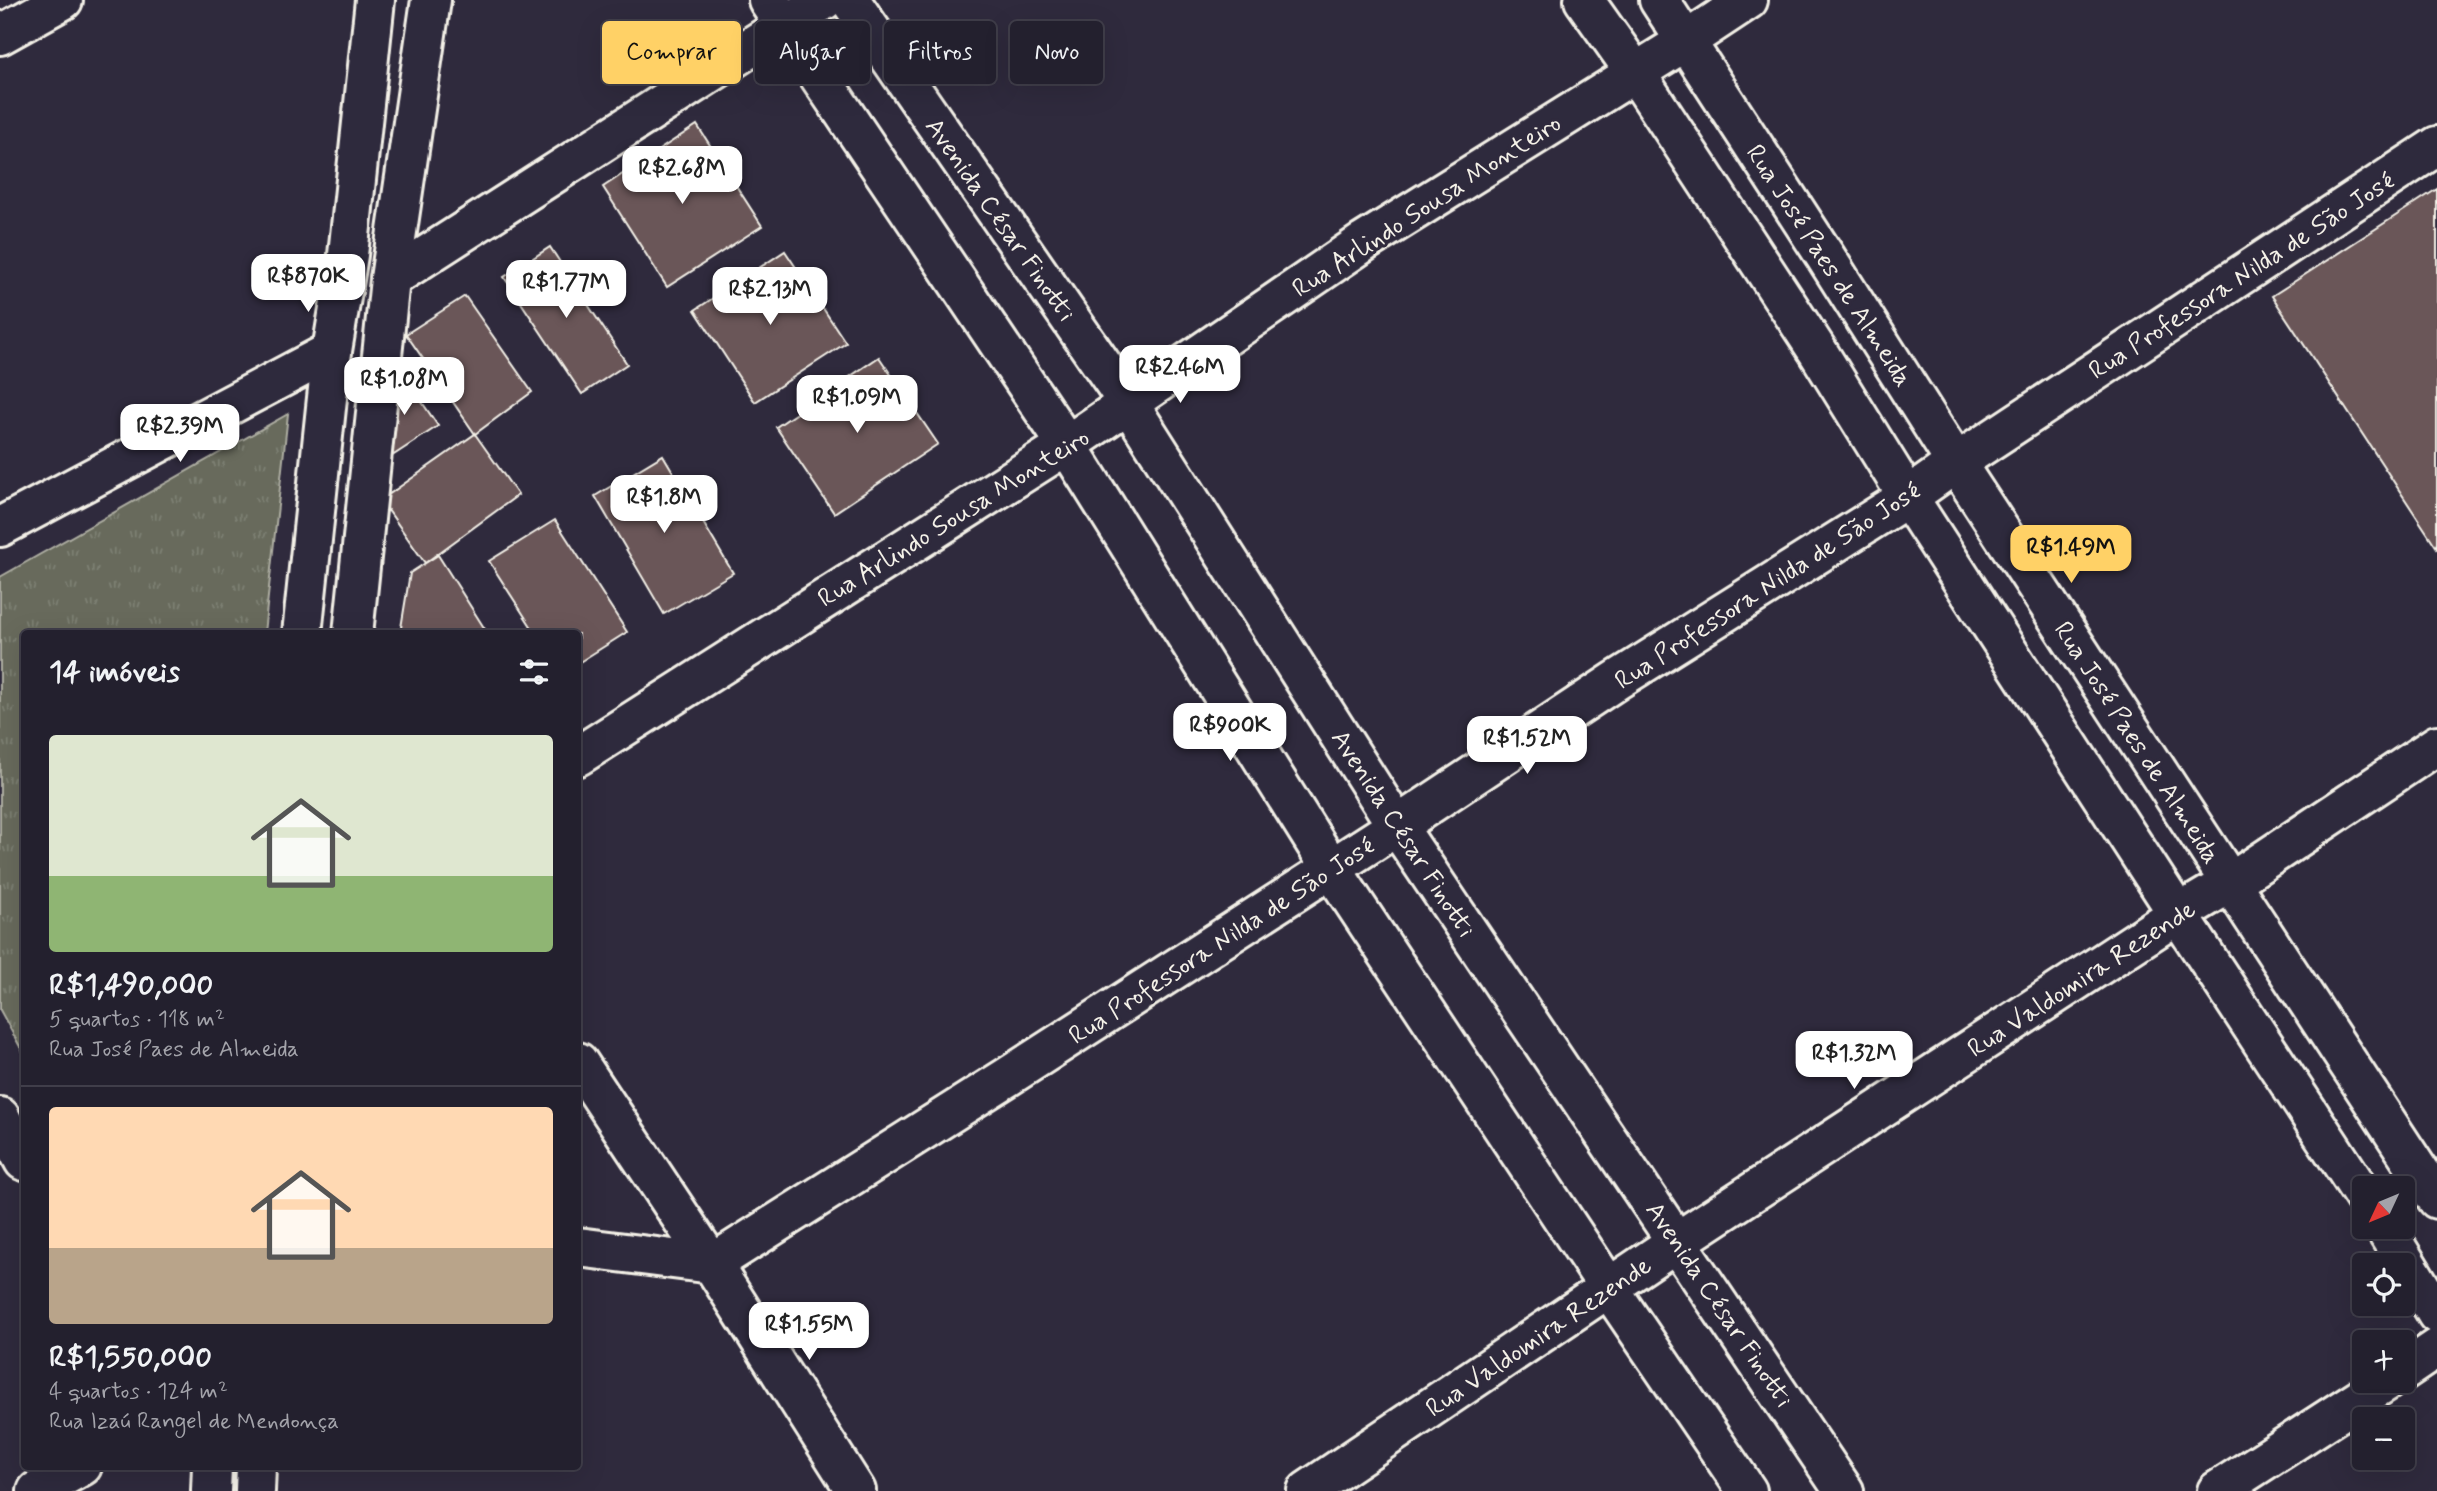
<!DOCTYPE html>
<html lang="pt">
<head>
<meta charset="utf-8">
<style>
  :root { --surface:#23202e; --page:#2b2836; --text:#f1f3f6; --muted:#a3a3aa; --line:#403e4a; --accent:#ffd166 }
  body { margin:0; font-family:Mynerve,sans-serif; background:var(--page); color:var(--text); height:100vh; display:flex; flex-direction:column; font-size:26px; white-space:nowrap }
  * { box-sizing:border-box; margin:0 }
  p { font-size:23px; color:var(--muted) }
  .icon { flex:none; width:38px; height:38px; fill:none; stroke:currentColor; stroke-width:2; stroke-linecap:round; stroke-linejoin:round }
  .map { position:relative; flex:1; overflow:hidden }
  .details { position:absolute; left:21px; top:630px; width:560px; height:840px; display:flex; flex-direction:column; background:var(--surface); border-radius:7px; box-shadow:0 7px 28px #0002,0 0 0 2px var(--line) }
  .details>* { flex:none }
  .hud { position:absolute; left:602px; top:21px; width:665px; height:63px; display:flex; gap:14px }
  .needle { width:46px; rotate:226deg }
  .controls { position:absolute; left:2352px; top:1176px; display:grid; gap:14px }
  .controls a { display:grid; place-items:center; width:63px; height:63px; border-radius:7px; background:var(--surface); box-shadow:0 7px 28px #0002,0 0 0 2px var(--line); font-size:35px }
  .price { position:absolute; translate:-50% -60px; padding:0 16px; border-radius:14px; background:#fff; color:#222; font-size:23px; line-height:46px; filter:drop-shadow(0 2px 4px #0008) }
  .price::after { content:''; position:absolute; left:50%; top:42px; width:21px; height:16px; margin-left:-10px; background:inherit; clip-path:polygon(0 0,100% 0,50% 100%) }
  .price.selected { background:var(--accent); color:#111 }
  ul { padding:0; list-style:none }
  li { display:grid; align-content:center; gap:14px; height:371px; padding:0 28px }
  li+li { border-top:2px solid var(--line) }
  li span { display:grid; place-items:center; height:217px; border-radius:7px; color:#555 }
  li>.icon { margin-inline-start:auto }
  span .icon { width:126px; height:126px; fill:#fffc; stroke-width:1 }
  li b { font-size:30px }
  h2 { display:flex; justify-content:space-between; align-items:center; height:84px; padding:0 28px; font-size:30px }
  .tag { padding:0 24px; border-radius:7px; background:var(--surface); box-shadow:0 7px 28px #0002,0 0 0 2px var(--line); font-size:24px; line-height:63px }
  .tag.selected { background:var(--accent); color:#111 }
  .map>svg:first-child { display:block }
</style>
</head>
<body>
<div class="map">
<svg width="2437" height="1491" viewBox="0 0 2437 1491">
  <defs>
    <pattern id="park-tufts" width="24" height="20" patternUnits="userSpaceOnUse" patternTransform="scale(1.75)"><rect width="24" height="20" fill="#676a5c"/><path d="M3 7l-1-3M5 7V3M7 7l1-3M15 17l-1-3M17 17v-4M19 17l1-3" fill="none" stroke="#7d8073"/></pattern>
  </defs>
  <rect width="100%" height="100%" fill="#2f2a3d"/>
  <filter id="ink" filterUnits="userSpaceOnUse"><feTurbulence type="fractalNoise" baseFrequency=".0143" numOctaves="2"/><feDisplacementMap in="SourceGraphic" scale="14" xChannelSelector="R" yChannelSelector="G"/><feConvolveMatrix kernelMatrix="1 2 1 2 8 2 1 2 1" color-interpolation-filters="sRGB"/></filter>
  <g filter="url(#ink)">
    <path fill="url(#park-tufts)" stroke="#aeaea2" stroke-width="2" d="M288,414L264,633L24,634V1054L0,1010V577Z"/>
    <path fill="#6b5659" stroke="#f4f1e8" stroke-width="2" d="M697,125L762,226L667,287L603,187Z
      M2437,189V548L2272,296Z
      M550,247L627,364L582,394L504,277Z
      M785,251L846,343L755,402L695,310Z
      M465,296L532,392L475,434L406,334Z
      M879,357L938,444L834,513L776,427Z
      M395,362L438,426L380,464Z
      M475,434L518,495L425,563L381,500Z
      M663,455L733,573L664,614L595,496Z
      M555,520L627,632L578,663V634H536L489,561Z
      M438,555L488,634H400L410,573Z"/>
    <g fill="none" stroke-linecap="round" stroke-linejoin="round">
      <defs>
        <path id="street" d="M0,35L63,0
          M390,279L824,0
          M0,527L332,351
          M578,756L1067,445L1364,242L1686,41L1748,0
          M578,1062L712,1264L856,1491
          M0,1117L24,1161
          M578,1247L712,1264L1006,1078L1397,826L1617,680L1908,497L1956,463L2437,146
          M2403,1371L2437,1348
          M37,1491L82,1466
          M1307,1491L1678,1241L2178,914L2230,883L2437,745
          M2217,1491L2387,1381"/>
        <path id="secondary" d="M768,0L1067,445L1331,868L1609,1288L1747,1491
          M850,0L1129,404L1397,826L1844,1491
          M1584,0L1635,72L1817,350L1908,497L2178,914L2364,1197
          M1659,0L1825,256L1956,463L2437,1199
          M302,634L332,351L348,255L375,0
          M353,634L390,279L431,0
          M2384,1227L2437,1314
          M211,1491L212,1466
          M255,1491L256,1466"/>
      </defs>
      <use href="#street" stroke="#f4f1e8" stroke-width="44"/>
      <use href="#secondary" stroke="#f4f1e8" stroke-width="44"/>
      <use href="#street" stroke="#2f2a3d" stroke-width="38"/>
      <use href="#secondary" stroke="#2f2a3d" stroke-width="38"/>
    </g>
  </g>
  <g text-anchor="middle" stroke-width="6" stroke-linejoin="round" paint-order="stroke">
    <g font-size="26" fill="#f4f1e8" stroke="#2f2a3d">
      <text transform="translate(1426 205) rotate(-33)" y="9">Rua Arlindo Sousa Monteiro</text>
      <text transform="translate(1001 219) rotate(55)" y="9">Avenida César Finotti</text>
      <text transform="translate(1830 265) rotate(57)" y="9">Rua José Paes de Almeida</text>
      <text transform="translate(2241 275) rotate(-33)" y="9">Rua Professora Nilda de São José</text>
      <text transform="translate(953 517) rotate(-32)" y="9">Rua Arlindo Sousa Monteiro</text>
      <text transform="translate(1767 585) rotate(-33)" y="9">Rua Professora Nilda de São José</text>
      <text transform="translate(2138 742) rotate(57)" y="9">Rua José Paes de Almeida</text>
      <text transform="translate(1404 833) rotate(57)" y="9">Avenida César Finotti</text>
      <text transform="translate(1221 940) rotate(-33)" y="9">Rua Professora Nilda de São José</text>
      <text transform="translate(2081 978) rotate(-33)" y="9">Rua Valdomira Rezende</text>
      <text transform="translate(1720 1304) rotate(56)" y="9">Avenida César Finotti</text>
      <text transform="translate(1538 1336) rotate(-34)" y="9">Rua Valdomira Rezende</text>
    </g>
  </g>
</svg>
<div class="controls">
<a><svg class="needle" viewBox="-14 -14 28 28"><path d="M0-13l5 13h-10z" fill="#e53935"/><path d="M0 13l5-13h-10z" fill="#a3a3aa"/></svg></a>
<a><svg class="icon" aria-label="locate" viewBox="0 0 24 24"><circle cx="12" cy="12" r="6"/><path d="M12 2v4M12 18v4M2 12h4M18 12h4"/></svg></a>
<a>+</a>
<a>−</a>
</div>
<b class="price" style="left:682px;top:206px">R$2.68M</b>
<b class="price" style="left:308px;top:314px">R$870K</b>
<b class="price" style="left:566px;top:320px">R$1.77M</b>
<b class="price" style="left:770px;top:327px">R$2.13M</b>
<b class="price" style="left:1180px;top:405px">R$2.46M</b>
<b class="price" style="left:404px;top:417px">R$1.08M</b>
<b class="price" style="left:857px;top:435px">R$1.09M</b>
<b class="price" style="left:180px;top:464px">R$2.39M</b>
<b class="price" style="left:664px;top:535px">R$1.8M</b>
<b class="price selected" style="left:2071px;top:585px">R$1.49M</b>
<b class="price" style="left:1230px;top:763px">R$900K</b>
<b class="price" style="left:1527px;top:776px">R$1.52M</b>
<b class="price" style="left:1854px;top:1091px">R$1.32M</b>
<b class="price" style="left:809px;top:1362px">R$1.55M</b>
<div class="hud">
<a class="tag selected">Comprar</a>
<a class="tag">Alugar</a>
<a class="tag">Filtros</a>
<a class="tag">Novo</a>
</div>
<section class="details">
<h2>14 imóveis<svg class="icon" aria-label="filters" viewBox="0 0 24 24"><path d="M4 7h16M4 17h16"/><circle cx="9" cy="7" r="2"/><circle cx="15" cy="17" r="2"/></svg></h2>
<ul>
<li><span style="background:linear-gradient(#dfe7d0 65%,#8fb573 0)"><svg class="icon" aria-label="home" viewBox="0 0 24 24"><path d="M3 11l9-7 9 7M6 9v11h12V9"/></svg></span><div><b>R$1,490,000</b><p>5 quartos · 118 m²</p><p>Rua José Paes de Almeida</p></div></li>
<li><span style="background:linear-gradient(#ffd9b3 65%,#b9a48a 0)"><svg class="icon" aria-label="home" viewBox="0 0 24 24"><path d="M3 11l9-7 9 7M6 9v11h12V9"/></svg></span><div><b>R$1,550,000</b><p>4 quartos · 124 m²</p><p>Rua Izaú Rangel de Mendonça</p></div></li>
</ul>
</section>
</div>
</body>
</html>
